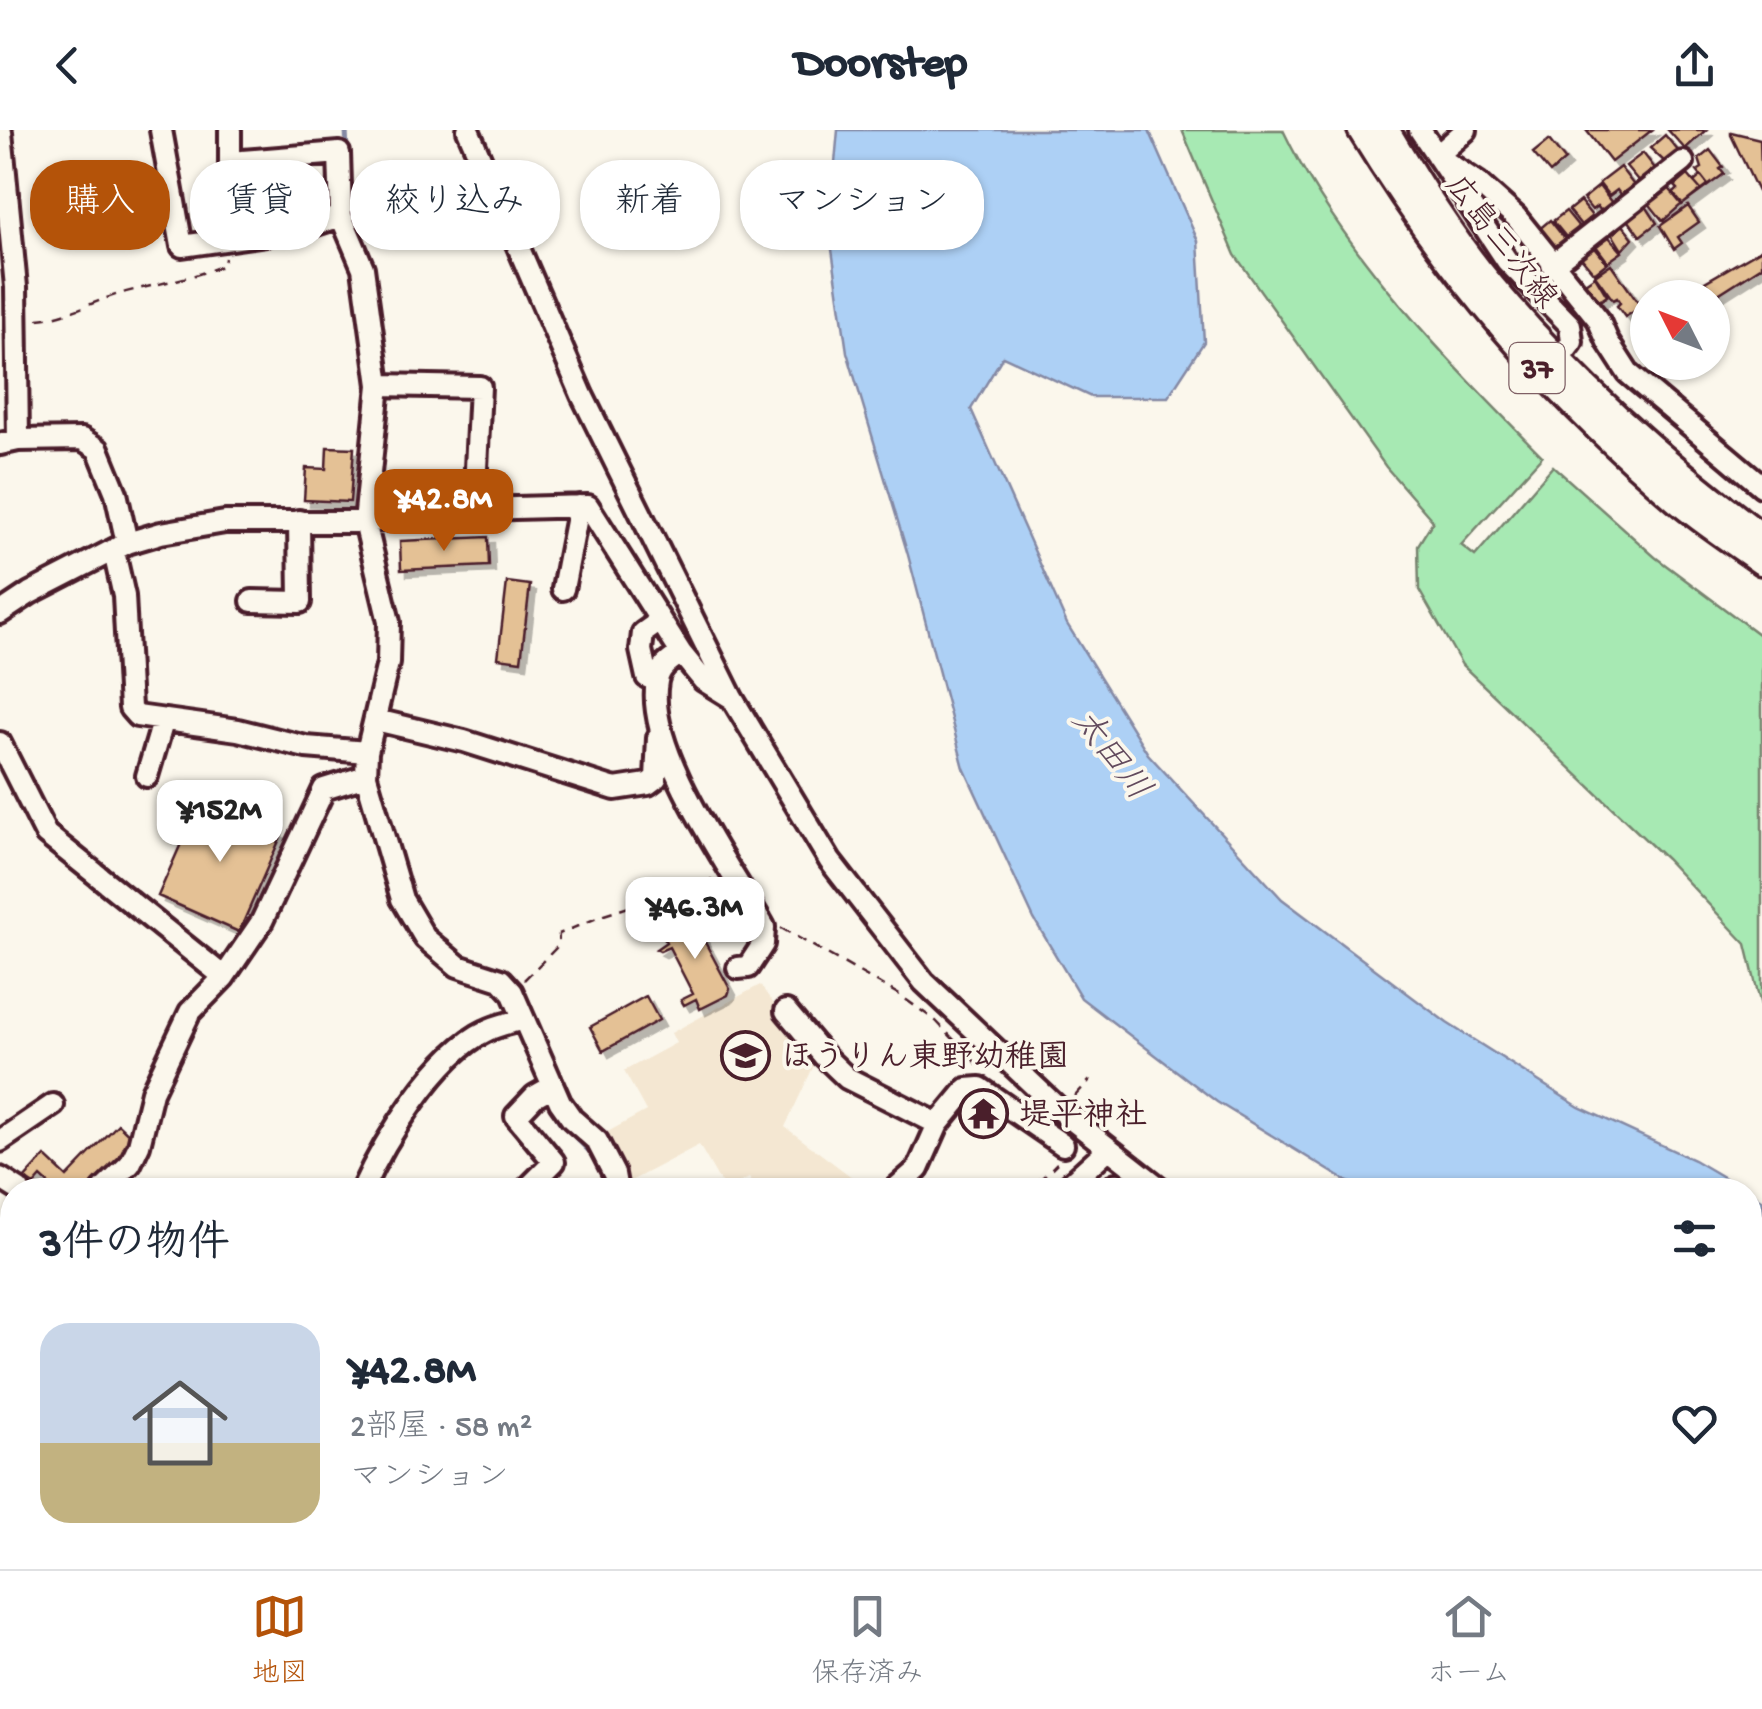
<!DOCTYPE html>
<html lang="ja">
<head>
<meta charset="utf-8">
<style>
  :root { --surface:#fff; --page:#f2f2f3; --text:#1f2937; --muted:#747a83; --line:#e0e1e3; --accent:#b45309 }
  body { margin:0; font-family:"Gochi Hand","Klee One",sans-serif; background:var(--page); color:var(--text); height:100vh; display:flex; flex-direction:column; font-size:38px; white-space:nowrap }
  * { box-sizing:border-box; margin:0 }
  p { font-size:32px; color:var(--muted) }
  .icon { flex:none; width:55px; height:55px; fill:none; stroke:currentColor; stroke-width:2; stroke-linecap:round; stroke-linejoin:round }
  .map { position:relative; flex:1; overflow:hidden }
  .drawer { position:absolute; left:0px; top:1048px; width:1762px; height:392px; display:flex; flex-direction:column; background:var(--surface); border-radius:40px 40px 0 0; box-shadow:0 2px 8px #0004 }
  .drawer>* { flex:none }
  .banner { position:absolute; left:30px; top:30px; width:1000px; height:90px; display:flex; gap:20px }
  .needle { width:65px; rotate:312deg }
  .tools { position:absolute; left:1630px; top:150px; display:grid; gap:20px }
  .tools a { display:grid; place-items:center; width:100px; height:100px; border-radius:50%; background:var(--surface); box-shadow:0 2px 8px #0004; font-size:50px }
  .price { position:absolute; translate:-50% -85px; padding:0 22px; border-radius:20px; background:#fff; color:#222; font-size:32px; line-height:65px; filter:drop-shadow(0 2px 5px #0008) }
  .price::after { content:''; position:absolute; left:50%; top:60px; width:30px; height:22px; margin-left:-15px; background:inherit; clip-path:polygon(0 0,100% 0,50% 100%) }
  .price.active { background:var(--accent); color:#fff }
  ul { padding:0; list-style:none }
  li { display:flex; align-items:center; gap:30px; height:250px; padding:0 40px }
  li span { display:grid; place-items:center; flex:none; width:280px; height:200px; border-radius:30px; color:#555 }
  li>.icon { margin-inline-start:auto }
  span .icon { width:120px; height:120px; fill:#fffc; stroke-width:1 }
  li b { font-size:42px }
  h2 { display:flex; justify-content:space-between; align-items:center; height:120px; padding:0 40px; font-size:42px }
  .chip { padding:0 35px; border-radius:40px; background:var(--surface); box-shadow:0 2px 8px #0004; font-size:35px; line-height:90px }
  .chip.active { background:var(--accent); color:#fff }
  header { display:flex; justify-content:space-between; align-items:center; height:130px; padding:0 40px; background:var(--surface); font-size:45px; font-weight:700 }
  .tabs { display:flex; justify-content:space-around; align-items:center; height:140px; border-top:2px solid var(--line); background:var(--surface); font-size:28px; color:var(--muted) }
  .tabs a { display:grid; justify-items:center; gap:5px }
  .tabs .active { color:var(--accent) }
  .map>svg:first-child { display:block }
</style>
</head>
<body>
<header><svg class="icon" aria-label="back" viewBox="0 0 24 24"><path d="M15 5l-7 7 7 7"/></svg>Doorstep<svg class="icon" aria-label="share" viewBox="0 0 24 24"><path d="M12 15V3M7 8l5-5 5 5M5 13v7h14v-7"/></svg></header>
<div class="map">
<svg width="1762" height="1439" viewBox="0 0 1762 1439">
  <defs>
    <filter id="shadow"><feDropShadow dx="6" dy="6" stdDeviation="0" flood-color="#0004"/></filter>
  </defs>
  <rect width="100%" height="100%" fill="#fbf7ec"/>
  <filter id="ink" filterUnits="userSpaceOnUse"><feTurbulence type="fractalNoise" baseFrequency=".01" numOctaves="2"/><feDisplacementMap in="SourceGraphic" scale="20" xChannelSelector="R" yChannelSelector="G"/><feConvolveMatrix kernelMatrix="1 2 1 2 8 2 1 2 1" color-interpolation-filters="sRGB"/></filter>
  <g filter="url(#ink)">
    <path fill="#f4e7d2" d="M760,855L816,931L785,997L869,1060H758L749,1048L725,1060L699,1015L625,1054L613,1019L602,1005L646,981L624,941L676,913L671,903Z"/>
    <path fill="#a7e9b3" stroke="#78846f" stroke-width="2.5" d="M1182,0H1283C1341,122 1448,231 1542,326L1461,415L1475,426L1553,336L1655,427L1762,507V880L1746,814L1666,729L1462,535L1419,460L1418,415L1433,391L1386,337L1235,125Z"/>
    <path fill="#add0f5" stroke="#8589a4" stroke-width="2.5" d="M838,0H1149L1198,111L1204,212L1168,267H1091L1003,226L971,279L1067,494L1148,624L1282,769L1447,893L1579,977L1694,1030L1745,1060H1372L1348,1052L1217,972L1081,868L1034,789L964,638L908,425L847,222L829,99Z
      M1750,1063L1762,1070V1252L1750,1245Z"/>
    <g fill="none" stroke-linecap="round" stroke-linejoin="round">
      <path stroke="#8589a4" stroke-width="5" d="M346,0L347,22
        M516,898L536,941
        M548,972L559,991L594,1026"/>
    </g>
    <path fill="#e4c195" stroke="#4a1f2b" stroke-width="2.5" filter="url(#shadow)" d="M1586,0H1652L1611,32Z
      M1668,0H1706L1685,19Z
      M1731,2L1760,9L1762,70L1731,5Z
      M1665,5L1679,22L1667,34L1650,18Z
      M1549,10L1565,30L1550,43L1533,23Z
      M1710,20L1723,37L1720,39L1724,44L1682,75L1673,64L1678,59L1675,56L1688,45L1694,52L1701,46L1708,55L1697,41L1702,38L1699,29Z
      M1643,23L1657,41L1641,54L1626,36Z
      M1620,37L1636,58L1623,68L1617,60L1609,66L1599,53Z
      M1688,45L1701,60L1682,75L1673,64L1678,59L1675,56Z
      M1666,55L1682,74L1663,91L1647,71Z
      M1599,56L1612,73L1601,81L1597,76L1592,80L1583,69Z
      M1580,71L1592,86L1581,95L1569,80Z
      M1644,73L1657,93L1640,106L1626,87Z
      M1688,76L1699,92L1678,107L1682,113L1674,119L1660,96Z
      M1566,81L1579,97L1566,107L1553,91Z
      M1550,90L1565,109L1552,120L1537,101Z
      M1623,95L1633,108L1622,120L1612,104Z
      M1609,107L1622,122L1608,132L1596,116Z
      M1592,114L1607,133L1594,143L1579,125Z
      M1762,119V136L1715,166L1705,152Z
      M1611,134L1641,177L1625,187L1617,176L1620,173L1617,168L1613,170L1595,145Z
      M1595,146L1607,166L1598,172L1582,155Z
      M327,317L354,318L350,372L304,370L306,338L326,339Z
      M488,407L489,436L401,440L400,411Z
      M507,452L530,455L521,531L498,528Z
      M201,668L282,704L239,802L158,766Z
      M686,785L691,786L730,859L728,865L700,879L696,869L684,875L681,870L693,864L669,817L660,821L656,819L666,812L659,799Z
      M646,866L659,890L603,921L590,897Z
      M118,994L135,1010L134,1016L93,1060H55L41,1047L34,1055L24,1049L45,1026L67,1047Z"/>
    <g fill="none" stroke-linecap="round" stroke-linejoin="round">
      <defs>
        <path id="minor" d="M161,0L182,116L301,99L341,86
          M230,0V108
          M468,0L582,265L732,568L830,731L924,852L1061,981L1162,1060
          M1420,0L1507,131L1570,195L1572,212L1550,241
          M1466,0L1437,26L1478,53L1516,87L1598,189L1608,212L1628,243L1762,356
          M1,2L16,157L18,310
          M230,32L339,23L341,86L363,138L379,255L365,392L389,492L388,533L367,622L366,646L402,769L425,808L458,836L501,850L512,862L560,972L572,989L597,1011L614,1044L617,1060
          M1552,135L1683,32
          M379,255L480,257L474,379
          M0,314L18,310L82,309L98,319L116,363L127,413
          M114,422L124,466L130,578L137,586L238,600L306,617L367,622
          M563,459L579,376
          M252,471L300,472L299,391
          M0,483L30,463L127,413L161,403L225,392H365L474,379L588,376L681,523L703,550L732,568
          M681,523C671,530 659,537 657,551C644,619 731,738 764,797L763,814L748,837L738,838
          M657,551L647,547L641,520L643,503L660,491
          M376,590L464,611L615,659L648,654L656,648L658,608
          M0,613L46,704L224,847
          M147,646L163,592
          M786,881L824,926L847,948L938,994L918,1039L894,1060
          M938,994L967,959L980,958L1063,1015
          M0,1011L53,975
          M0,1048L19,1060
          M1116,1054L1126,1060
          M103,1060L130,1034L139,1015L152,962L190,882L224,847L262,791L324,659L366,646
          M362,1060C384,1011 437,924 486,901C497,895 511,893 523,889
          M526,1060L554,1032L516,986L535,966L553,956
          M1063,1060L1107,1020
          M0,1142L12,1135
          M0,1396L12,1388
          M651,1428L662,1439
          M816,1428L822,1439
          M1255,1428L1260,1439
          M1439,1428L1440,1439
          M1652,1428L1681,1439
          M1728,1428L1747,1439
          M260,1439L269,1428
          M534,1439L544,1428
          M630,1439L642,1428
          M1014,1439L1031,1428
          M1628,1439L1638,1428"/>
        <path id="major" d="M1361,0C1450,145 1546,258 1676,369C1703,392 1733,411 1762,432
          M1386,0C1418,54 1452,110 1493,158C1572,252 1664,334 1762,407"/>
      </defs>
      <use href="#minor" stroke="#4a1f2b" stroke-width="28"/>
      <use href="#major" stroke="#4a1f2b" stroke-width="32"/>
      <path stroke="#4a1f2b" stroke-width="2.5" stroke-dasharray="10 8" stroke-linecap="butt" d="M38,189C67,187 91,172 119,164C154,154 190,149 224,135L225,128
        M781,798L898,864L936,891L982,939
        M524,850L558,816L559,804L604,785L712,750
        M1075,966L1090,950
        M1023,1060L1043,1047L1057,1033"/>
      <use href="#minor" stroke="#fbf7ec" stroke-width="20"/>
      <use href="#major" stroke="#fbf7ec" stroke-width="25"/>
    </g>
  </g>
  <defs>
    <symbol id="school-ring" viewBox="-11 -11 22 22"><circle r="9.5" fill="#fbf7ec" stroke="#4a1f2b" stroke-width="1.5"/><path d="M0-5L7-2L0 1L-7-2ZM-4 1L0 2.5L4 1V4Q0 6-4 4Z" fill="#4a1f2b"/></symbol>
    <symbol id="temple-ring" viewBox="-11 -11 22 22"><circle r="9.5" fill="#fbf7ec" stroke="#4a1f2b" stroke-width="1.5"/><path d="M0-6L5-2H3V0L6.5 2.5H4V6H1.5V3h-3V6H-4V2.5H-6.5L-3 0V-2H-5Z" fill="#4a1f2b"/></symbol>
  </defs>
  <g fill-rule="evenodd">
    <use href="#school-ring" x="718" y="898" width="55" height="55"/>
    <use href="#temple-ring" x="956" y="956" width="55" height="55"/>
  </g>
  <g text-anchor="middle" stroke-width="8" stroke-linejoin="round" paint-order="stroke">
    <rect fill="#fbf7ec" stroke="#7f6065" stroke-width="2.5" x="1509.5" y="213" width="55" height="50" rx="8"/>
    <g font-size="30" font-weight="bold" fill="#4a1f2b">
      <text x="1537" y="248">37</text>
    </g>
    <g font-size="32" fill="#4a1f2b" stroke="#fbf7ec">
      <text transform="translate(1503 110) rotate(52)" y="11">広島三次線</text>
    </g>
    <g font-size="32" font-weight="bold" fill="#4a1f2b" stroke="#fbf7ec" text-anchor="start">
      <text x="781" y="936">ほうりん東野幼稚園</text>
      <text x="1019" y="994">堤平神社</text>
    </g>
    <g font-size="35" font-style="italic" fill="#634b5e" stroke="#fbf7ec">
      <text transform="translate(1113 623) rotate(52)" y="12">太田川</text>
    </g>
  </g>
</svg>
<div class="tools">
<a><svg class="needle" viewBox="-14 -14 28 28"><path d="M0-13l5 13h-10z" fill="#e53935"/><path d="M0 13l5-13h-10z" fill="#747a83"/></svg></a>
</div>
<b class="price active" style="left:444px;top:424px">¥42.8M</b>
<b class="price" style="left:220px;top:735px">¥152M</b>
<b class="price" style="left:695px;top:832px">¥46.3M</b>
<div class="banner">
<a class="chip active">購入</a>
<a class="chip">賃貸</a>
<a class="chip">絞り込み</a>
<a class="chip">新着</a>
<a class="chip">マンション</a>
</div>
<section class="drawer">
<h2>3件の物件<svg class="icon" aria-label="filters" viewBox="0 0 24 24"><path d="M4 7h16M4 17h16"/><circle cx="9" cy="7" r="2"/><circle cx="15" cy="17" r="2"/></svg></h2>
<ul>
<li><span style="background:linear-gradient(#c9d6e8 60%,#c2b280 0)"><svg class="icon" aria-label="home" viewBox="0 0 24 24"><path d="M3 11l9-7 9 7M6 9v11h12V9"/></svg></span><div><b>¥42.8M</b><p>2部屋 · 58 m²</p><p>マンション</p></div><svg class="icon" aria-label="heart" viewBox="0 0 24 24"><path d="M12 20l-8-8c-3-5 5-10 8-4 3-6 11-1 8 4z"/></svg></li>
</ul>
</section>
</div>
<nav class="tabs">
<a class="active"><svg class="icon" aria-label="map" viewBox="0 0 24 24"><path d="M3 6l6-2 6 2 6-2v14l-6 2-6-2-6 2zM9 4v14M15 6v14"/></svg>地図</a>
<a><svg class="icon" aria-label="saved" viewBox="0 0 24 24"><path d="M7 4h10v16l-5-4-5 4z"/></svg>保存済み</a>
<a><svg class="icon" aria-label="home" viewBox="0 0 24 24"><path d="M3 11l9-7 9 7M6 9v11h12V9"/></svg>ホーム</a>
</nav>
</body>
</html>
